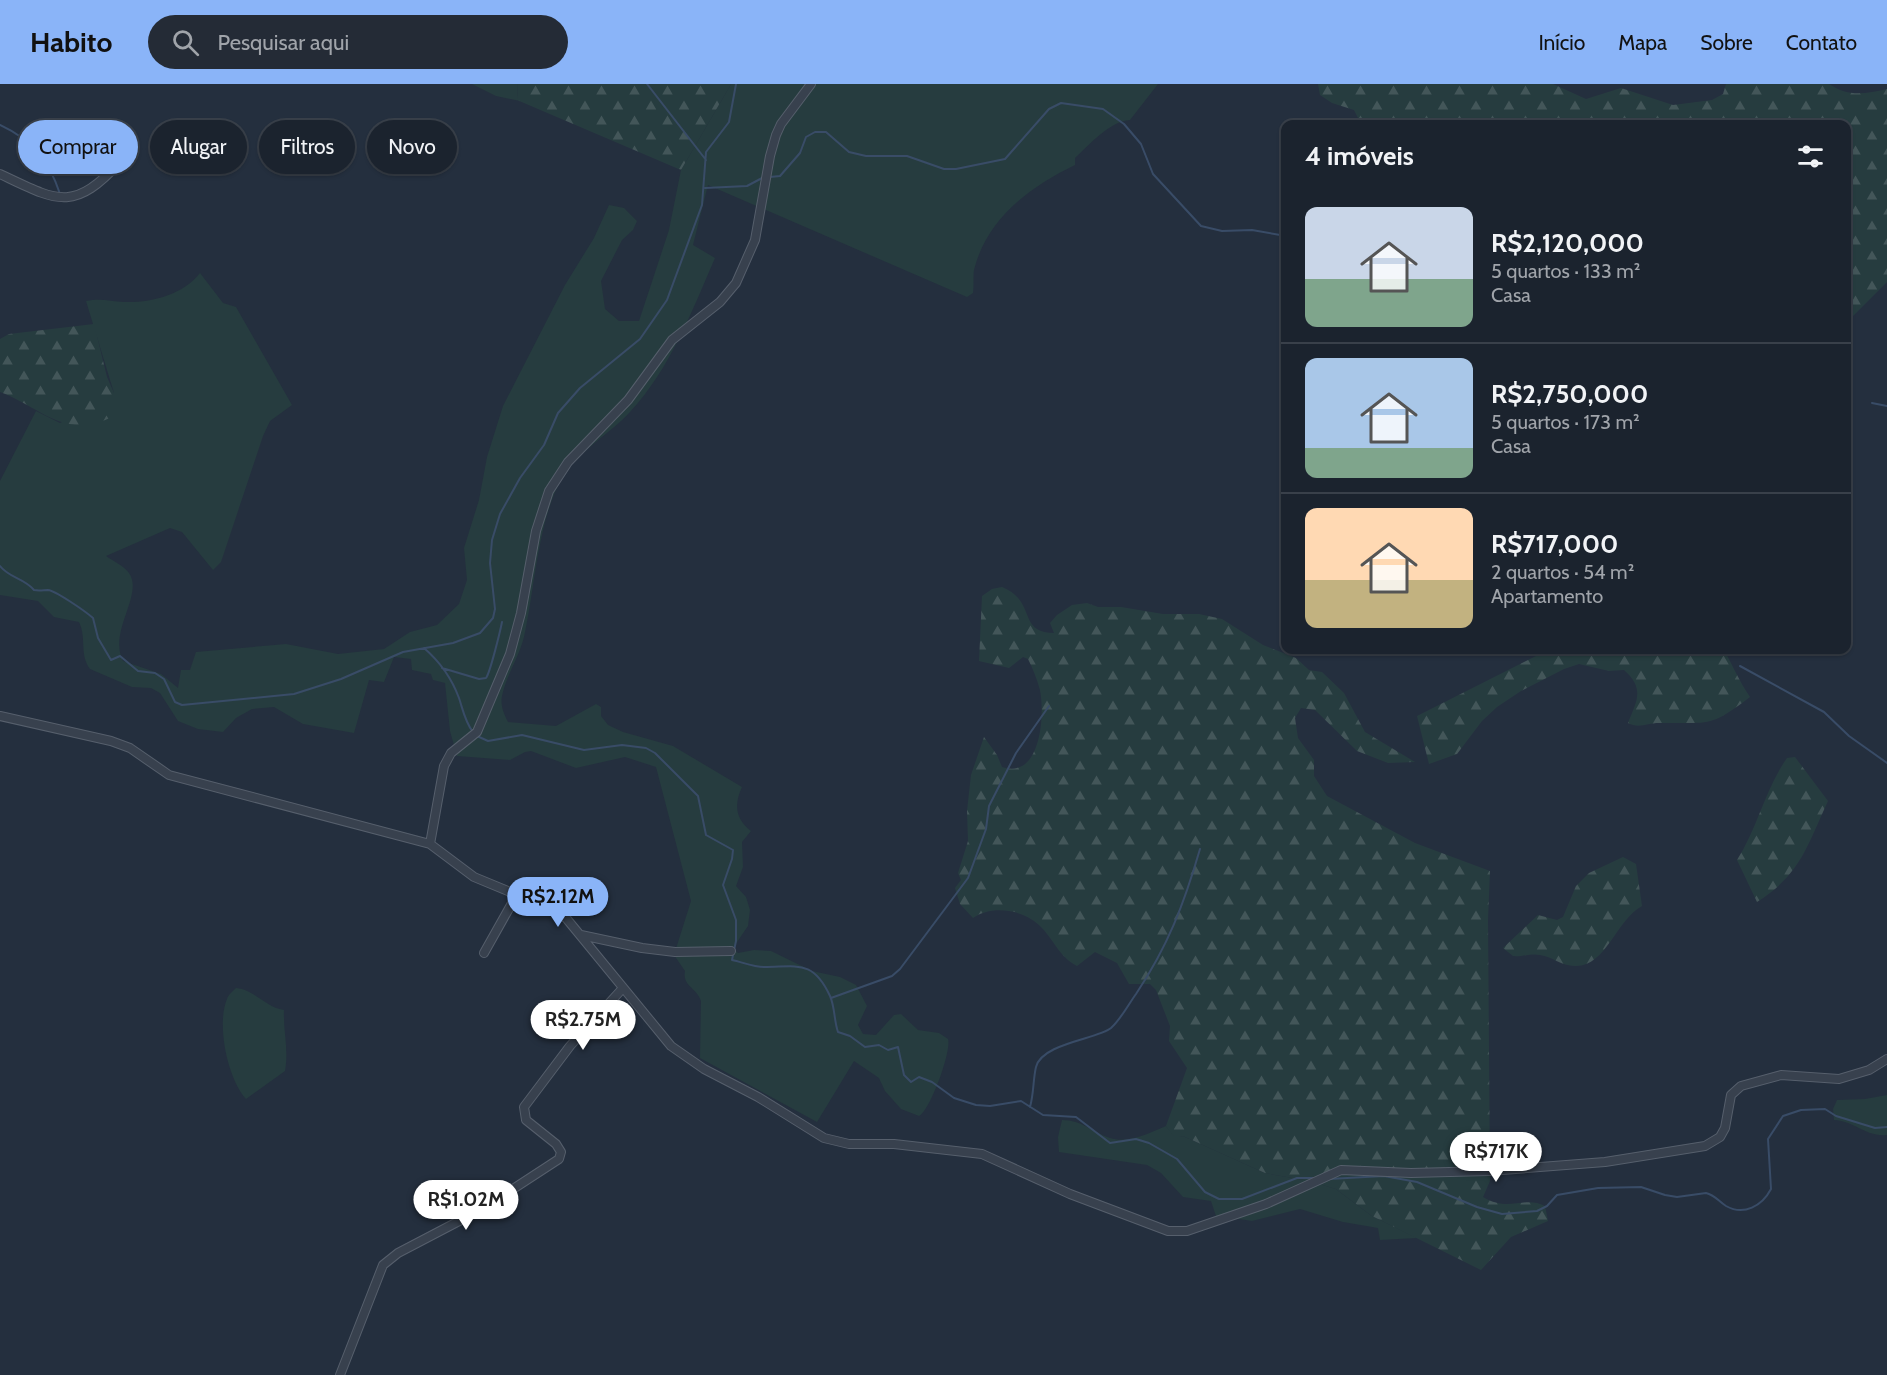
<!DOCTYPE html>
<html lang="pt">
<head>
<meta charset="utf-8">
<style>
  :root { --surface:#1b232e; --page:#242b36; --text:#f1f3f6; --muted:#a0a4aa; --line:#39404a; --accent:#8ab4f8 }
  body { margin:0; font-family:Cabin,sans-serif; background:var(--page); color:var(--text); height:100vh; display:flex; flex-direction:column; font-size:22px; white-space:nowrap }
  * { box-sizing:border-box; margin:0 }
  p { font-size:20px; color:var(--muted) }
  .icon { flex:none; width:33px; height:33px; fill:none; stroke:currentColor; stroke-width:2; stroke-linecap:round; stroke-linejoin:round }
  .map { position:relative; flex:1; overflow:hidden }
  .sheet { position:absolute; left:1281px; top:36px; width:570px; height:534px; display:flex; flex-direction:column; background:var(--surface); border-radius:12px; box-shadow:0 2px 4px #0004,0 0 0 2px var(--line) }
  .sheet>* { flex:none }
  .hud { position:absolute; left:18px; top:36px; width:570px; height:54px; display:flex; gap:12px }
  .price { position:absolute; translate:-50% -51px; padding:0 14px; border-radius:21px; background:#fff; color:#222; font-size:20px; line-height:39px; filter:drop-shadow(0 2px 3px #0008) }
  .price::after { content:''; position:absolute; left:50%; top:36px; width:18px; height:14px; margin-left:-9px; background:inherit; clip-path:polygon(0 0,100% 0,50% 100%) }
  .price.selected { background:var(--accent); color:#111 }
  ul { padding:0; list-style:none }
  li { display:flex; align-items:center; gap:18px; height:150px; padding:0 24px }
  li+li { border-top:2px solid var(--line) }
  li span { display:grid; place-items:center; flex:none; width:168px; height:120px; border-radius:12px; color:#555 }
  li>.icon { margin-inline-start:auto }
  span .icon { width:72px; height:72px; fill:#fffc; stroke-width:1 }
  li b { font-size:26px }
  h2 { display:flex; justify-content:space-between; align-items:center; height:72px; padding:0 24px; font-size:26px }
  .chip { padding:0 21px; border-radius:27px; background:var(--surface); box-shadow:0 2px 4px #0004,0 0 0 2px var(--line); font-size:21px; line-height:54px }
  .chip.selected { background:var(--accent); color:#111 }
  header { display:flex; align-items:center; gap:36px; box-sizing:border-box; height:84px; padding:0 30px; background:var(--accent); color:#111 }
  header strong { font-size:28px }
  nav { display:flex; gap:33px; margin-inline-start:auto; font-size:21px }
  .search { width:420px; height:54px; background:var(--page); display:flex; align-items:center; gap:15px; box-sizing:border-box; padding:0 21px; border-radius:33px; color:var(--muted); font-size:22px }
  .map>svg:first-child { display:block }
</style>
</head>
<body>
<header>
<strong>Habito</strong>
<div class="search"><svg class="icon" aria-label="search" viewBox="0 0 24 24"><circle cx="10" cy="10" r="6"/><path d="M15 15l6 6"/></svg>Pesquisar aqui</div>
<nav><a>Início</a><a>Mapa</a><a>Sobre</a><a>Contato</a></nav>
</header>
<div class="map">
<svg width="1887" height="1291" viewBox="0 0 1887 1291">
  <defs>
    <pattern id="forest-firs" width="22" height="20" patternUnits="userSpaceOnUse" patternTransform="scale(1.5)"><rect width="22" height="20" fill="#263c3f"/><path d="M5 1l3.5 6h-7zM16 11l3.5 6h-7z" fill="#435659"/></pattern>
  </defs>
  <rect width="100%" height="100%" fill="#242f3e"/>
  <path fill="#263c3f" d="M472,0H518L517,16L520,17L496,12Z
    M731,0H1158L1130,36C1110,37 1089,61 1075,74V81C1030,103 987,134 974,186C973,193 974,202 973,209L967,213L708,101L693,161L715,174C692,227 670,285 630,328C610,350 581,365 564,391C538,431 535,505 524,553C519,573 506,592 502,612C500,621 504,630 508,638L556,642L596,620L601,623V632L608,641L623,648L673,662L742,703C734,720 735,735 751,747L742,758L743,783L736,802L746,813L750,826L748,842L733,864L738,869L754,866L771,867L812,887L840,893L856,901L867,922L858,941L863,950L876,951L894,931L901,930L918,946L939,949L948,955C952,966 930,1027 919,1032L901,1025L885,1007L879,994L854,977L817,1038L700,974L701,917C697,904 682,902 685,887L674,871L691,817L656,683L625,673L576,684L531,667L525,668L510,676L457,672L450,647L445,599L433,596L431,590L412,586L411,575L394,573L384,598L369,596L354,649L303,640L274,623L252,625L236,634L223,648L198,645L178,637L160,609L151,604L132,603L90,585C79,570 87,555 79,538L54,533L38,517L0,511V397L36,327L60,339L114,309L86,217C100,214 110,217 124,218C151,219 183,211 200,189L223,219L236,223L292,321L270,337L263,352L221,478L213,486L182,448L170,444L106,472C113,477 124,482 129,489C144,511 108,547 123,577L161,590L178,604L181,586H190L196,568L286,560L338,570L384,565L410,548L437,541L459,520L467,496L464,464L479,416L487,373L503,322L565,201L594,154L609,121L624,124L637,137L633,146L622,156L601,197L605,225L619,237H639L669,146L681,86Z
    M236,904C255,906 265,923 284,926C283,947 289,966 285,987L246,1015C228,995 216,941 227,915C228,911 233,907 236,904Z
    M1887,1011V1051C1865,1053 1855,1037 1834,1036L1833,1025L1837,1016L1865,1015Z
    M1062,1036C1082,1036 1092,1048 1110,1054C1129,1060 1149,1049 1166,1042L1175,1053L1183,1052L1265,1089L1310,1097L1336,1105L1372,1132L1417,1154L1380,1156L1378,1144L1343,1138L1300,1125L1252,1137L1233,1134L1218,1138L1211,1117L1183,1113L1161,1089L1147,1081L1059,1068L1058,1053Z"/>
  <path fill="url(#forest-firs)" d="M518,0H731L681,86L517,16Z
    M1318,0H1553L1586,15L1621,4L1673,21L1712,16L1723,10L1726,0H1829C1848,13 1865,10 1887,5V198L1847,238L1846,40H1361L1354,26L1332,19L1320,11Z
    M94,240L107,293L114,309L117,323L114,332C64,357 43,324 0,308V255L9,250Z
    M1002,503C1037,517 1017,549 1054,549L1050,539L1057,531L1072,521L1087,519L1098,523H1121L1163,530H1199L1222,535L1263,561L1296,574L1309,586L1322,588L1344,609L1365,648L1415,678L1388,679L1357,667L1315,626L1301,624L1295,634L1298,654L1314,676V692L1327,712L1415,759L1490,787L1488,836L1490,1097L1483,1113C1510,1129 1524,1111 1545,1122L1548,1137L1511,1153L1481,1186L1372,1132L1336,1105L1310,1097L1265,1089L1183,1052L1175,1054L1166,1042L1187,984L1169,957L1170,942L1156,906L1150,900H1129L1117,879L1095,868L1077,882C1058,872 1054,855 1039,841C1022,825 991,821 973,834L960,820L955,804L961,796L958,789L968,757L967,727L971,691L984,653L997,671L1002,683C1041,696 1045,631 1040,606C1037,595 1033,585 1028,575L1023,573L1009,584L979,577L982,512L992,505Z
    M1548,566H1724C1733,582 1739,597 1750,613C1708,645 1710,638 1659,639C1647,639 1639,645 1628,639C1637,616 1645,605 1624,586L1609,587L1579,580L1564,585L1521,607L1497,623L1482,637L1457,670L1429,680L1417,632Z
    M1795,673L1828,717C1807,762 1801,790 1757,818L1737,776C1758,743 1765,705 1787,674Z
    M1623,773L1636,780L1642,822C1616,836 1606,883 1575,882C1561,882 1553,873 1540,871C1532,869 1521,873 1513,872L1503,864L1538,831L1557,836L1563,833L1576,802L1589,789Z"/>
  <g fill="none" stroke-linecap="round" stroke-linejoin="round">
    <path stroke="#394c67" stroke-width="2" d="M647,0L706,76
      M0,41C32,56 49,76 60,110
      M770,93L780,92L800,69L806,53L815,48H826L849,68L866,72H907L944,85H956L1005,75L1049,25L1061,19L1103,25L1124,40L1141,60L1153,90L1201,142L1222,147L1252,146L1286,152
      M705,104L747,102L764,93
      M1872,319L1887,322
      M0,482C9,494 24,494 34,506C39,507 44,506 48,506C56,507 85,527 93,534L98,554L111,576L120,572L138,587L155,589L164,595L175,618L182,621L294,610L341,595L403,568L453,559L480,549L493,534L495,525L490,479L492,456L500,430L520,394L544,361L558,329L580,304L640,255L667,216L702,121L706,68L729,38L736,0
      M424,564C439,577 452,595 459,614C463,626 465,638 473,648
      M1740,582L1824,628L1849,652L1887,679
      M442,584L479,595L486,594C490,589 500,548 502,538
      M477,652L488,657L522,651L584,666L622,661L646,664L655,669L698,712L706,751L733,766L732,775L723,801L736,836V857L732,876C742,878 753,883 764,883C797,883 813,875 830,912C835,923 834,937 838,948L850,952L865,963L879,961L888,966L898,963L904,991L911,998L919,993L932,998L954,1014L976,1021L990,1022L1021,1017L1043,1031L1076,1033L1110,1059L1136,1055L1149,1059L1177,1075L1205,1108L1219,1115H1242L1297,1094H1317
      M831,914L892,892L900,885L968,794L986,745L989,722L1016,669L1049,622
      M1030,1023C1034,1009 1033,995 1036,983C1042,959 1098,955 1111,944C1121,935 1128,921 1136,910C1168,862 1184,820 1200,765
      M1329,1095L1384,1092L1417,1098L1477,1123L1502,1130L1537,1127L1547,1122L1557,1111L1598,1104L1641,1103L1665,1111L1677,1113L1706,1109C1715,1111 1718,1117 1726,1122C1744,1132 1762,1122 1771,1105L1768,1055L1783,1032L1801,1026L1825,1025L1836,1032L1875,1044L1887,1043"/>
    <defs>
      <path id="minor" d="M0,90C57,117 73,129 120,78
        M0,632L111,657L130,664L169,691L430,760L474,793L544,822L566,834L671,962L704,985L758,1013L824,1054L849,1060H894L982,1070L1070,1110L1168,1147H1187L1266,1120L1341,1086L1411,1089L1489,1087L1605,1078L1705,1062L1720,1053L1725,1044L1731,1011L1741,1002L1781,991L1839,995L1869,986L1887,975
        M430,760L444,682L451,669L477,648L510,570L521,529L536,447L549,407L568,378L628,316L672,256L720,218L736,199L755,156L770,72L776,51L781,40L811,0
        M581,851L642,864L675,868L731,867
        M484,869L516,812
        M340,1291L383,1181L398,1169L484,1124L559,1075L561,1068L556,1060L526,1036L524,1023L570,962L623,904"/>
    </defs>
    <use href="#minor" stroke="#565f6c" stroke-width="10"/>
    <use href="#minor" stroke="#38414e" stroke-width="8"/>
  </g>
</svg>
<b class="price selected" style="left:558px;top:844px">R$2.12M</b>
<b class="price" style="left:583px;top:967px">R$2.75M</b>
<b class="price" style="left:1496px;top:1099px">R$717K</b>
<b class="price" style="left:466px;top:1147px">R$1.02M</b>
<div class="hud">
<a class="chip selected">Comprar</a>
<a class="chip">Alugar</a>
<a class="chip">Filtros</a>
<a class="chip">Novo</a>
</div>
<section class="sheet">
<h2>4 imóveis<svg class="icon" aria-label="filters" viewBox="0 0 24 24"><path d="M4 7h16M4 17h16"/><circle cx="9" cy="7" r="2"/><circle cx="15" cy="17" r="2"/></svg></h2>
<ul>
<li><span style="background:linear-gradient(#c9d6e8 60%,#7fa58c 0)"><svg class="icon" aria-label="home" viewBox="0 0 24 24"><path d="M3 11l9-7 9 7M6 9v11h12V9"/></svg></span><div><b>R$2,120,000</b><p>5 quartos · 133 m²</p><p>Casa</p></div></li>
<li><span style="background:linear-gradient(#a9c7e8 75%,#7fa58c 0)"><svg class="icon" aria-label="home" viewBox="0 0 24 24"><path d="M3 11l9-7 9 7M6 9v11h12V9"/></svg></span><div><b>R$2,750,000</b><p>5 quartos · 173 m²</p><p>Casa</p></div></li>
<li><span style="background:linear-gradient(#ffd9b3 60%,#c2b280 0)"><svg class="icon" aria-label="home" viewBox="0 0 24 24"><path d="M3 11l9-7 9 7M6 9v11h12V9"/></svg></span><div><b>R$717,000</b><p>2 quartos · 54 m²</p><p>Apartamento</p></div></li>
</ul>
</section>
</div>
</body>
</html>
